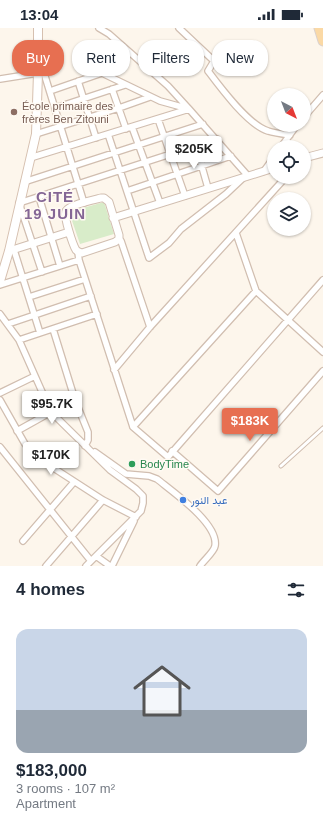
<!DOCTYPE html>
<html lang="en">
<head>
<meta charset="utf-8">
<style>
  :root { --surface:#fff; --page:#f2f2f3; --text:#1f2937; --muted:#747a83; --line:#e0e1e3; --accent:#e76f51 }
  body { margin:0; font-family:Helvetica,Vazirmatn,sans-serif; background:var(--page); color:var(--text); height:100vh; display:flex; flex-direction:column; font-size:15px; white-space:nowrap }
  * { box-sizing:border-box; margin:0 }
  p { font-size:13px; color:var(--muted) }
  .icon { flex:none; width:22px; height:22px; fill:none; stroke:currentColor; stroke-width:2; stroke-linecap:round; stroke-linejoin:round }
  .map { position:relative; height:538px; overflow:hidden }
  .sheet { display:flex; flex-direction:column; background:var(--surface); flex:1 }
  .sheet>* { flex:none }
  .guide { position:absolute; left:12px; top:12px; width:299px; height:36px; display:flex; gap:8px }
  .needle { width:26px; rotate:138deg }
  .fabs { position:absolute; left:267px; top:60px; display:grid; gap:8px }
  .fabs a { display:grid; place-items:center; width:44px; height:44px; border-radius:50%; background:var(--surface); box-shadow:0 1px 3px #0004; font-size:20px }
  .price { position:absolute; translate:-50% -34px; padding:0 9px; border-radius:4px; background:#fff; color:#222; font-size:13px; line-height:26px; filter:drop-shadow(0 1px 2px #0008) }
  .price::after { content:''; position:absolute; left:50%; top:24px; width:12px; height:9px; margin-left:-6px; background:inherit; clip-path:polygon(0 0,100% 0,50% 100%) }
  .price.current { background:var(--accent); color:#fff }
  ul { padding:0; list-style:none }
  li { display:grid; align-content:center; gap:8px; height:212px; padding:0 16px }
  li+li { border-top:1px solid var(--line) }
  li span { display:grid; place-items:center; height:124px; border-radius:12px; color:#555 }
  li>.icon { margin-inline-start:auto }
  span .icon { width:72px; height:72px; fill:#fffc; stroke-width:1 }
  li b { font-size:17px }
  h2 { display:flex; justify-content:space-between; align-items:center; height:48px; padding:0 16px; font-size:17px }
  .pill { padding:0 14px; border-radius:16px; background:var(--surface); box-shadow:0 1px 3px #0004; font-size:14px; line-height:36px }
  .pill.current { background:var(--accent); color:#fff }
  .status { display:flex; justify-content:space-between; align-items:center; height:28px; padding:0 20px; background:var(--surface); direction:ltr }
  .status svg { height:11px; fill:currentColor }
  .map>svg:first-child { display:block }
</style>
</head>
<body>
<div class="status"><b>13:04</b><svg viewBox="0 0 49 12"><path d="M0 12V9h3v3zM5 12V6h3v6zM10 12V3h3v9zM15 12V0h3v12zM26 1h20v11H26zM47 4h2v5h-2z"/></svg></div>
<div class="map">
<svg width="323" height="538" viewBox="0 0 323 538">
  <rect width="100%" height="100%" fill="#fdf6ec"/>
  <path fill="#d8ecc9" d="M104,174L114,206L80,216L69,184Z"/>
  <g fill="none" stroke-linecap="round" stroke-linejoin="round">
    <defs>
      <path id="service" d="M281,438L323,400"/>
      <path id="minor" d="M179,0L214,33L208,43C220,59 248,97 268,103C274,105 282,106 290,107
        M40,32L84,175
        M0,51L38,45
        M78,53L96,110
        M112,61L126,101
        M50,63L102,45L160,73L189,81L248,148
        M55,80L125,57
        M304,89L323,67
        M158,91L185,168
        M132,99L160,175
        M36,106L119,80L150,69
        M108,106L149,230L169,215L181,201L226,166L243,150
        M196,118L208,160
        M281,119L297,97
        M30,130L189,81L168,58L109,6L99,0
        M264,143L274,129
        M24,154L203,96
        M127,163L231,128
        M39,169L60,238
        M19,175L217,111
        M20,178L42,244
        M236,205L256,263L323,324
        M119,211L121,213L150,299
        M14,222L40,305
        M78,224L79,232L133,399L168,429L323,252
        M0,257L79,232
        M29,269L85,251
        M0,286L19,312L51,384L110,442L136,461L143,468V475L141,483L86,538
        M8,296L91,268
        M53,301L75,372L88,404V412L85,418L87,419
        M19,312L97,286
        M114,342L150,299L286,149
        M0,365L35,348
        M0,372L25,416L35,428L103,472L136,489
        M133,399L256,263
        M17,403L51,384
        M0,419L91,533
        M172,423L218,463L323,343
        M95,424L126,446L149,448L157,451C173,464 219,496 215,518C214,524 204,532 200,538
        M23,513L74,454
        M96,528L110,538
        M46,538L103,472
        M112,538L134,493"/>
      <path id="tertiary" d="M304,130L323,125
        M101,170H104L109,174L119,207V211L115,214L82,225C79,224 78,224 76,222C73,217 63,188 66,183C69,177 93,172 101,170Z
        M113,190L274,140
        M9,223L69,204"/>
      <path id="secondary" d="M0,253L9,223L36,106L38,45V0"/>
      <path id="primary" d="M319,0L323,13"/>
    </defs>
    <use href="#service" stroke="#d1beb0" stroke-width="5"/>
    <use href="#minor" stroke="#d1beb0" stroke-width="8"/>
    <use href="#tertiary" stroke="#d1beb0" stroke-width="9"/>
    <use href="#secondary" stroke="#d6c0b0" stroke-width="10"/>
    <use href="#primary" stroke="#dad1cd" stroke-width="11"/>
    <use href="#service" stroke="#fff" stroke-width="3"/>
    <use href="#minor" stroke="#fff" stroke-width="5.5"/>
    <use href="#tertiary" stroke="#fff" stroke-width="7"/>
    <use href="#secondary" stroke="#fff" stroke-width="8"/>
    <use href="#primary" stroke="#fbd9a5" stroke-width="9"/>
  </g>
  <circle fill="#8d6e63" stroke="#fffaf3" stroke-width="1.5" cx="14" cy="84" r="4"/>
  <circle fill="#2e9e5b" stroke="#fffaf3" stroke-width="1.5" cx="132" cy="436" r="4"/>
  <circle fill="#3f7fe0" stroke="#fffaf3" stroke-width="1.5" cx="183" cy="472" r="4"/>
  <g text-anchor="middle" stroke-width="3" stroke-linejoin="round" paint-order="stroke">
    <g font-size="11" fill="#785e54" stroke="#fffaf3" text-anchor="start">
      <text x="22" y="82">École primaire des<tspan x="22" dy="13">frères Ben Zitouni</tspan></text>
    </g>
    <g font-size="11" fill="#27864d" stroke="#fffaf3" text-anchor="start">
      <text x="140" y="440">BodyTime</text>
    </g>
    <g font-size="11" fill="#366cbe" stroke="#fffaf3" text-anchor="start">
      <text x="191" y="476">عبد النور</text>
    </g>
    <g font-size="15" font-weight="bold" letter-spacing="1" fill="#846695" stroke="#fffaf3">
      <text x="55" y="174">CITÉ<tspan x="55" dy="17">19 JUIN</tspan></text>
    </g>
  </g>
</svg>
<div class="fabs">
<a><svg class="needle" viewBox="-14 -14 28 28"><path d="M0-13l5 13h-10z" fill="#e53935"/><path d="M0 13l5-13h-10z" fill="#747a83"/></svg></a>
<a><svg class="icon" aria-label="locate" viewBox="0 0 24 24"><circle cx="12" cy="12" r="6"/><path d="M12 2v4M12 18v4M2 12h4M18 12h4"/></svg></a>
<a><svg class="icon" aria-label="layers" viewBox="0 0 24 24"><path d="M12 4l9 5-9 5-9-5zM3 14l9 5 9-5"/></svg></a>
</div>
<b class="price" style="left:194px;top:142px">$205K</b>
<b class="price" style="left:52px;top:397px">$95.7K</b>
<b class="price current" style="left:250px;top:414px">$183K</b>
<b class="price" style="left:51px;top:448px">$170K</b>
<div class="guide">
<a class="pill current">Buy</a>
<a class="pill">Rent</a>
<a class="pill">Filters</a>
<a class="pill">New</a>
</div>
</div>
<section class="sheet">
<h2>4 homes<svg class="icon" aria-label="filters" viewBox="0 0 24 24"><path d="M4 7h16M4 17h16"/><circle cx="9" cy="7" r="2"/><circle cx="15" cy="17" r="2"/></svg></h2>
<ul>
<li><span style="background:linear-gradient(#c9d6e8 65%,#9aa5b1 0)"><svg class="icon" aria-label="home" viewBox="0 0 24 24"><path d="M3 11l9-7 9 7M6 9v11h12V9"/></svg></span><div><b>$183,000</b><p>3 rooms · 107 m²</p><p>Apartment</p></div></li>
</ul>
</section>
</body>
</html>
